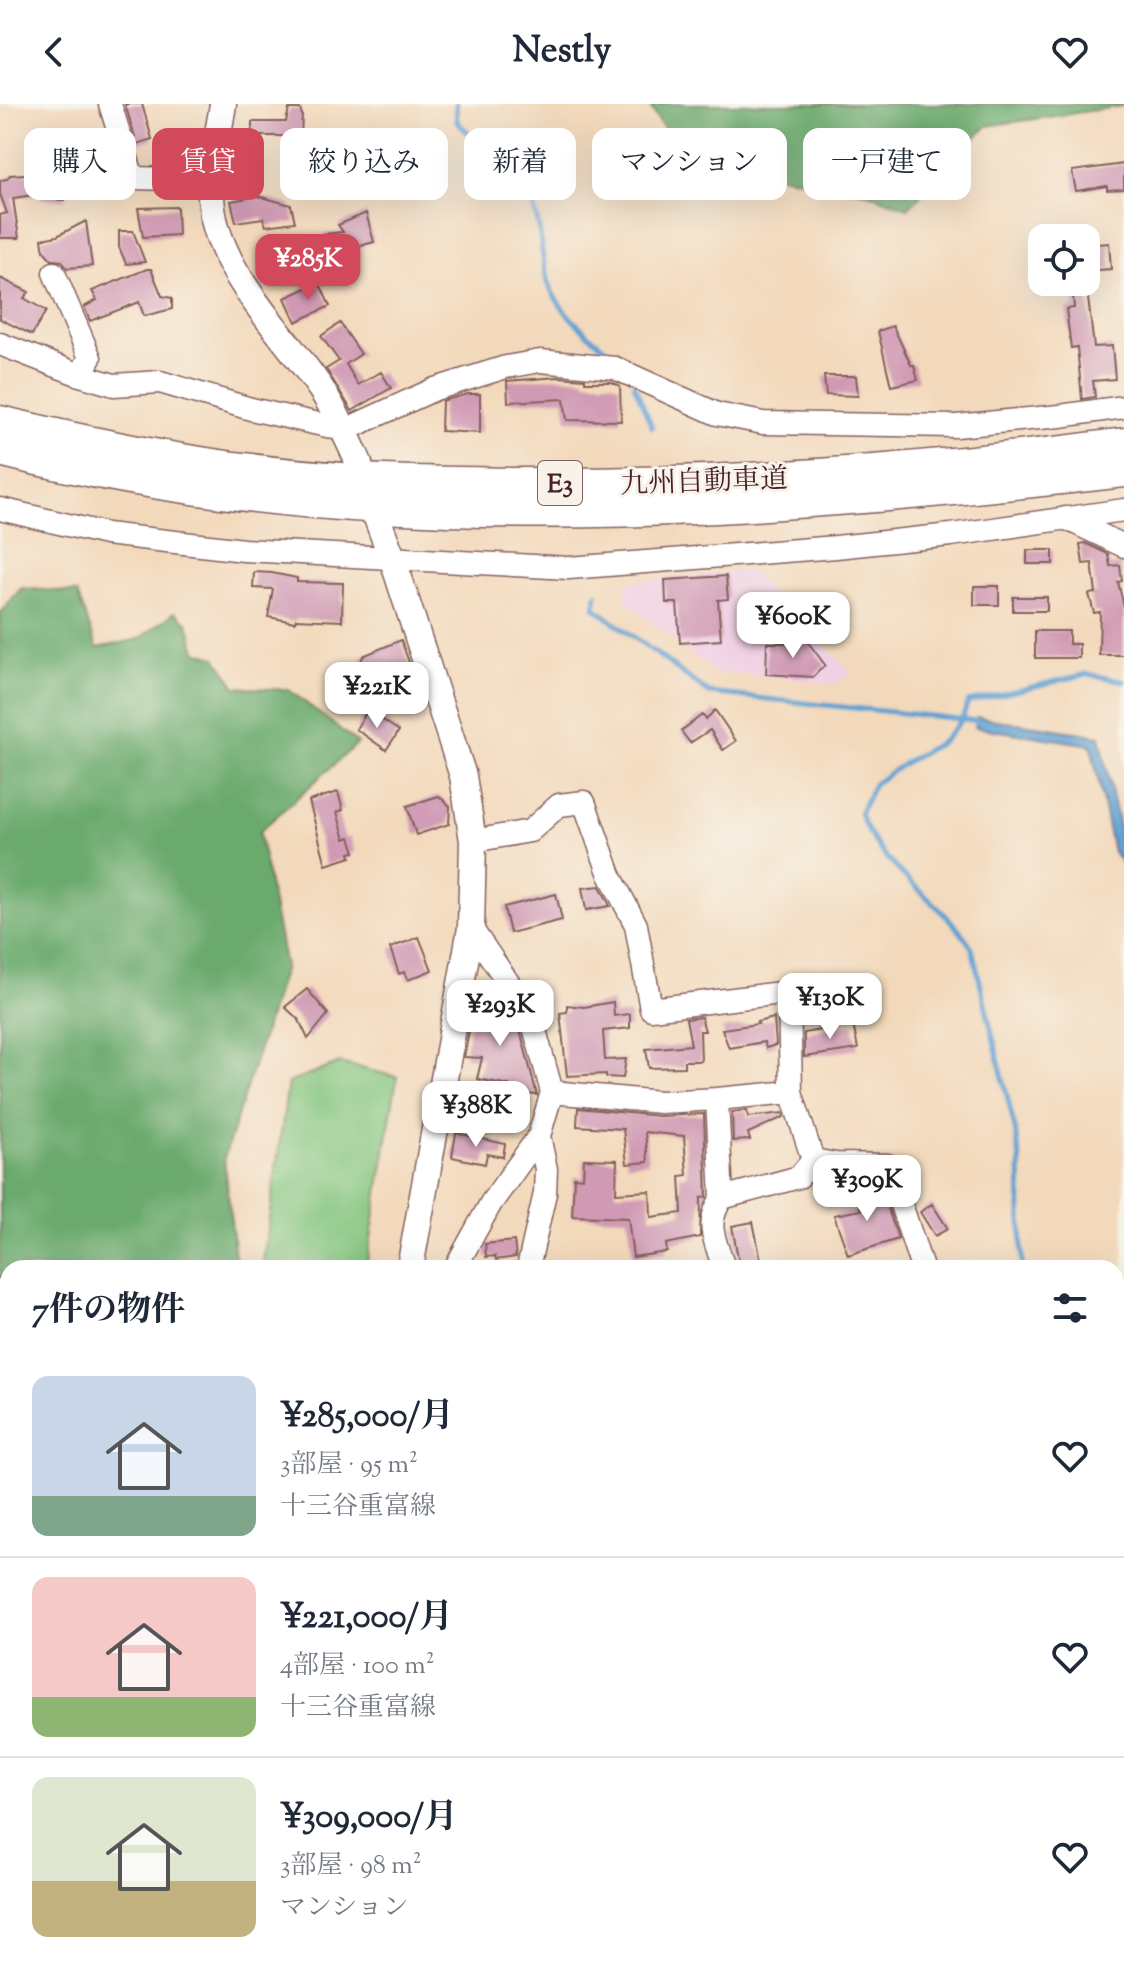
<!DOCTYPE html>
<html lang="ja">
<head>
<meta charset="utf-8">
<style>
  :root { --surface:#fff; --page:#f2f2f3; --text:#1f2937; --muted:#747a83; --line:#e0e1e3; --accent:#d1495b }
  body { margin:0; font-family:"Sorts Mill Goudy","Noto Serif JP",serif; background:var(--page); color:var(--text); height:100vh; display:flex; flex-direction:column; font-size:30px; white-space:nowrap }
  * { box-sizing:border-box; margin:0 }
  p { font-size:26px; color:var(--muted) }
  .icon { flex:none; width:44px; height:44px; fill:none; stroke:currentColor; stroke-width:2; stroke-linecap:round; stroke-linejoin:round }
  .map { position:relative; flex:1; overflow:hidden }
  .drawer { position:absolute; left:0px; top:1156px; width:1124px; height:712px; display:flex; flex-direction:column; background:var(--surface); border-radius:24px 24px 0 0; box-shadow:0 8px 32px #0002 }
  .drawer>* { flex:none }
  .guide { position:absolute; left:24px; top:24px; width:1076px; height:72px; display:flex; gap:16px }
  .buttons { position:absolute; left:1028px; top:120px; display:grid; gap:16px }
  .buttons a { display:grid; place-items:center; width:72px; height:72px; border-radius:16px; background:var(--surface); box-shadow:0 8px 32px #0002; font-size:40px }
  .price { position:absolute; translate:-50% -68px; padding:0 18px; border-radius:16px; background:#fff; color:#222; font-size:26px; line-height:52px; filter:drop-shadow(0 2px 4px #0008) }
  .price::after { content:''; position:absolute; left:50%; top:48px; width:24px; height:18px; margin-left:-12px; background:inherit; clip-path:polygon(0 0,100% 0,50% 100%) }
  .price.current { background:var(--accent); color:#fff }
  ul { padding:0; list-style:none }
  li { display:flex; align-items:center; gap:24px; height:200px; padding:0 32px }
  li+li { border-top:2px solid var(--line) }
  li span { display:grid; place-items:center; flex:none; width:224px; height:160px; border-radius:16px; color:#555 }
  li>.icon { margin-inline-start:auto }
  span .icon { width:96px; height:96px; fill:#fffc; stroke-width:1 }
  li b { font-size:34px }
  h2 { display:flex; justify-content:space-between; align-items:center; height:96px; padding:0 32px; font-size:34px }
  .chip { padding:0 28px; border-radius:16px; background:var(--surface); box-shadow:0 8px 32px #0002; font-size:28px; line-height:72px }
  .chip.current { background:var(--accent); color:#fff }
  header { display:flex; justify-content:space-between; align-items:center; height:104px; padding:0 32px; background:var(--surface); font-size:36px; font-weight:700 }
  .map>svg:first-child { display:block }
</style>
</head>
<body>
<header><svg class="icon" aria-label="back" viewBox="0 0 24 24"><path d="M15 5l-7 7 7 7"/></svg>Nestly<svg class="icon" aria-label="heart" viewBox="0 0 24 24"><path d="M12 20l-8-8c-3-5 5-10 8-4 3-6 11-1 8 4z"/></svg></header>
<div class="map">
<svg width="1124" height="1868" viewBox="0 0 1124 1868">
  <rect width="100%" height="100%" fill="#f7f3e8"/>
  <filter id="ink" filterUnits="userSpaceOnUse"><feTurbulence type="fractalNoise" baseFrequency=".0125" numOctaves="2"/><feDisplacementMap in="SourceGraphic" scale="16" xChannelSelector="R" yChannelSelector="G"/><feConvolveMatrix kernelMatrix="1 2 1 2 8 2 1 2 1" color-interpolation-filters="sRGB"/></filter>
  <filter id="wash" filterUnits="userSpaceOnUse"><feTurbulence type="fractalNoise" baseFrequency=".006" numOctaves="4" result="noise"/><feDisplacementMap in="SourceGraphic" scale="32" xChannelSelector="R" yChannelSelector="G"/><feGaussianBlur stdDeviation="1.8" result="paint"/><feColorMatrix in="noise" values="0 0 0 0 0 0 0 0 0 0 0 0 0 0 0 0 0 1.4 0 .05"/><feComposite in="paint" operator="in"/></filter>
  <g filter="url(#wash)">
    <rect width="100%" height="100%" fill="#f3d9bb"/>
    <path fill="#f0d0e4" d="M749,466L851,568L836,580L728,568L720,573L624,496L628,478Z
      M1124,1392V1854H1123L1116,1837V1393Z"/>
    <path fill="#83c57e" stroke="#667254" stroke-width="2" d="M340,959L397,973L366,1164H262L288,979Z
      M1124,1496V1743L1116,1745V1498Z"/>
    <path fill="#6aaa6d" stroke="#5a644c" stroke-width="2" d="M648,0H1124V2L987,22L908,104L862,87L684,54Z
      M21,484L77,489L97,544L139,535L175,508L188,519L196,547L216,553L236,583L289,586L358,639L259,728L285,862L224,1054L235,1153L246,1164H8V1232H0V509Z"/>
    <path fill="#5fa0d2" stroke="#54607e" stroke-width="2" d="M977,613L1100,632L1124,747V761L1113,748L1091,641L974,623Z"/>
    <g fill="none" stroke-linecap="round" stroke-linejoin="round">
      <path stroke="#5fa0d2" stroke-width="5" d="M456,0L457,18C477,37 522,77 532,100C543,125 540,153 548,178C559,211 594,234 618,255
        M634,280L652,323
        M597,490L595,504L709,589L979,617
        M1022,1164L1020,1054L1015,1025L972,844C941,794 880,767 860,709L874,680L906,658L943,637L962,615L968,598L1087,570L1124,577
        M0,1779L8,1777"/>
    </g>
    <g id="blocks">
      <path fill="#d09ab4" d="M125,0H142L152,35L137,40Z
        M289,5H300L302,11L300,56L318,57L317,75L286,74L288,35L285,32H252V18H286Z
        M105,31L114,60L100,63L95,38Z
        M60,32L66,33V50H71L75,66L65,65V96L41,95V90L13,94L19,134H0V111L7,109L0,90V76L7,75L10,71L40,69V62H53Z
        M1124,60V85L1107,86V82L1076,87L1072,67Z
        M258,92L291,101L295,118L266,122L263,114L236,118L231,97Z
        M177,103L178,131L143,133L138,104Z
        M366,109L374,138L330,150L323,130L343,128L338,121Z
        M86,117L92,162L67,164L62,157L52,156L44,147L42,135L57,132Z
        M119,127H133L145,158L126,160L119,143Z
        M1109,139L1111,165L1086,167V141Z
        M147,165H151L162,192L172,194V205L144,212L139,198L90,217L84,203L97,196L92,187Z
        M0,174L29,188L24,194L46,207L32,231L0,215Z
        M319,178L330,202L296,218L285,194Z
        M1072,178H1086L1094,243L1112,242L1115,275L1093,277L1095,293L1082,295L1077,243L1071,244L1066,205L1074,204Z
        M340,219L361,250L346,260L358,281L381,268L391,284L352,307L326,265L339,257L321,232Z
        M893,222L911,261H914L918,276L891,282L878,227Z
        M824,272H856L858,292L826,291Z
        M559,273L585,275V278H611L620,282L621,317L567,316L564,295L508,298L507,277Z
        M468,290H480V329L441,327L442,297Z
        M1085,439L1108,450L1110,462L1120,461L1122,477L1118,478L1124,503V551H1099L1100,508L1094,509L1089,490L1096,489L1092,459L1083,460L1080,440Z
        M1027,446H1053V460H1027Z
        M254,468L272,469L297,474V478L343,479L342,517L296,515L295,518L268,513L273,485L253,484Z
        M726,472L728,495L718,496L721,536L680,539L677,499H666L665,476Z
        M974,482H999V501H974Z
        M1013,493H1047V507H1013Z
        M1035,527H1069V540H1079V554H1035Z
        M805,534L825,561L813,573L766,570L767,539H799Z
        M401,536L416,578L378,594L364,585L359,564L363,552Z
        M368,606L399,627L386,646L356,625Z
        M715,606L736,637L723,646L710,626L690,639L681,627L702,611L706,615Z
        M338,688L343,706L337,708L345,735L350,733L355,748L350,749L351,753L326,761L309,697Z
        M439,692L450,702L449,720L416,731L407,702Z
        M600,782L610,802L586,806L582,784Z
        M556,790L562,816L510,829L504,803Z
        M419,833L432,866L408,876L404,868L399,870L390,844Z
        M307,885L328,910L308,935L299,916L285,903Z
        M497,887L501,906H510L518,918L537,991L508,988L509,981L477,975L482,954L464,953L470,921L484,923L479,890Z
        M613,898L614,912L630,910V924L603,927L605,956L626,955L623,974L606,973V970L567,972L560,909L567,908V901L584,903Z
        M701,913L705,927H700L701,957H684V963L649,964L646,945L691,941L686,915Z
        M774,914L776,941L766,944L764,938L729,944L722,925L758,920L757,918Z
        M853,920L858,945L804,953V929Z
        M578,1004L659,1012L704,1010L707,1093L701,1094L700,1133L666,1140L667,1148L633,1153L628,1114L572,1112L574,1073L583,1074L584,1055L617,1056L616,1089L650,1087L651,1113L682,1109L680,1072L687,1071L684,1032L645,1028L648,1058L627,1060L623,1025L577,1022Z
        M747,1006L748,1013L783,1009L784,1013L748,1029L750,1036L733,1037L732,1008Z
        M456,1029L505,1040L503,1053L487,1050L485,1060L452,1053Z
        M880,1081L898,1135L848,1151L834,1111L861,1106L855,1089Z
        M932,1100L948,1125L935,1132L920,1108Z
        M753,1118L762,1161L740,1164L732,1122Z
        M514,1137L516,1153L496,1156L495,1152L486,1153L485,1140Z"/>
    </g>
  </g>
  <g filter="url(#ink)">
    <use href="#blocks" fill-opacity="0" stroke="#85605d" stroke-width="2"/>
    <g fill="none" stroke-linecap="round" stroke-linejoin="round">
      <defs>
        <path id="minor" d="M110,0L133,74L212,76
          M54,169L90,254L80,271
          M0,240L80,271L114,281L160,278L251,305L345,326L435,285L506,263L540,257L615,264L717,310L763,319L956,322L1060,312L1124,303
          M0,405L106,430L244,446L569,464L836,443L951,431L1124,406
          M1065,414L1124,442
          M473,737L530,727L559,701L584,698L610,771L636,821L651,905L789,888L791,988
          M552,988L660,998L717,995L722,1094L799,1073L813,1056L836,1060L888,1061L922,1164
          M717,995L791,988L813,1056
          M722,1094C704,1121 715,1135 724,1164
          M455,1164L491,1099L539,1032L552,988L531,912L471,824
          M528,1164L545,1089L546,1065L539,1032
          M0,1187L8,1185
          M8,1349L6,1357L8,1362
          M1116,1376L1124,1374
          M0,1663L8,1660
          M0,1792L8,1790
          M25,1860L27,1868
          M123,1860L125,1868
          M854,1860L858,1868"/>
        <path id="major" d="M223,0C219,28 211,58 211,86C209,161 284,228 323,288C337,310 348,335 359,359
          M377,414L393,456L463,672L473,737L471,824L410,1164
          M283,1868L285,1860"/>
        <path id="highway" d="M0,317C80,336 162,354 243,364C337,377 433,378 527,379C728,380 925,366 1124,339
          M0,347C367,441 752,410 1124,368"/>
      </defs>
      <use href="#minor" stroke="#85605d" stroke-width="25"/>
      <use href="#major" stroke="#85605d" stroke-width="29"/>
      <use href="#highway" stroke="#85605d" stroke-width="33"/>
      <use href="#minor" stroke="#fff" stroke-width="22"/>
      <use href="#major" stroke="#fff" stroke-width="26"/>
      <use href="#highway" stroke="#fff" stroke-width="30"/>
    </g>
  </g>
  <g text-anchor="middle" stroke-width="6" stroke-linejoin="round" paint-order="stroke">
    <rect fill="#f7f3e8" stroke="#7e5f64" stroke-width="2" x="538" y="357" width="44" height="44" rx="6"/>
    <g font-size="26" font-weight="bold" fill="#4a1f2b">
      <text x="560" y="388">E3</text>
    </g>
    <g font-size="28" fill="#4a1f2b" stroke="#f7f3e8">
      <text transform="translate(704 376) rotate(-2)" y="10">九州自動車道</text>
    </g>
  </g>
</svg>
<div class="buttons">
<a><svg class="icon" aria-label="locate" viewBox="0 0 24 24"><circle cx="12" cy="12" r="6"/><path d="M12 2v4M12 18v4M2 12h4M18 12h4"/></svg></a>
</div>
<b class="price current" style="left:308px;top:198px">¥285K</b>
<b class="price" style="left:793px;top:556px">¥600K</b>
<b class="price" style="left:377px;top:626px">¥221K</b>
<b class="price" style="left:830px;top:937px">¥130K</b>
<b class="price" style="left:500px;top:944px">¥293K</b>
<b class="price" style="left:476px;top:1045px">¥388K</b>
<b class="price" style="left:867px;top:1119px">¥309K</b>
<div class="guide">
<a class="chip">購入</a>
<a class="chip current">賃貸</a>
<a class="chip">絞り込み</a>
<a class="chip">新着</a>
<a class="chip">マンション</a>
<a class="chip">一戸建て</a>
</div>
<section class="drawer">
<h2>7件の物件<svg class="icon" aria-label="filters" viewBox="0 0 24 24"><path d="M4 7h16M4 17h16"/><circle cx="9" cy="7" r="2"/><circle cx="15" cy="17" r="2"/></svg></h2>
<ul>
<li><span style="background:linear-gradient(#c9d6e8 75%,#7fa58c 0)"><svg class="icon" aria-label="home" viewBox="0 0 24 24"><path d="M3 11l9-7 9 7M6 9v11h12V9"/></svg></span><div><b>¥285,000/月</b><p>3部屋 · 95 m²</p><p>十三谷重富線</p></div><svg class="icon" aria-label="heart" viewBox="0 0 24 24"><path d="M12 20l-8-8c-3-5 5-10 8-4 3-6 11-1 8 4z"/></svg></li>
<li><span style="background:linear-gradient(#f6c9c9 75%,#8fb573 0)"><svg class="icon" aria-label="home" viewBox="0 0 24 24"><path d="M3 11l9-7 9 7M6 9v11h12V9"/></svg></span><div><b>¥221,000/月</b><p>4部屋 · 100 m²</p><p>十三谷重富線</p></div><svg class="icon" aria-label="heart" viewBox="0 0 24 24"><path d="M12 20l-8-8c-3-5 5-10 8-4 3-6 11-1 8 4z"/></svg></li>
<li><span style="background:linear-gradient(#dfe7d0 65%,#c2b280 0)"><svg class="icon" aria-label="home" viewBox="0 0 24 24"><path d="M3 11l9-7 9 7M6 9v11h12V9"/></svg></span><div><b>¥309,000/月</b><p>3部屋 · 98 m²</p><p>マンション</p></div><svg class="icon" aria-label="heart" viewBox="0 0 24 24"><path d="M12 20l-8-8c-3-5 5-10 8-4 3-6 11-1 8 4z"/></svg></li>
</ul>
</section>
</div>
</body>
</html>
